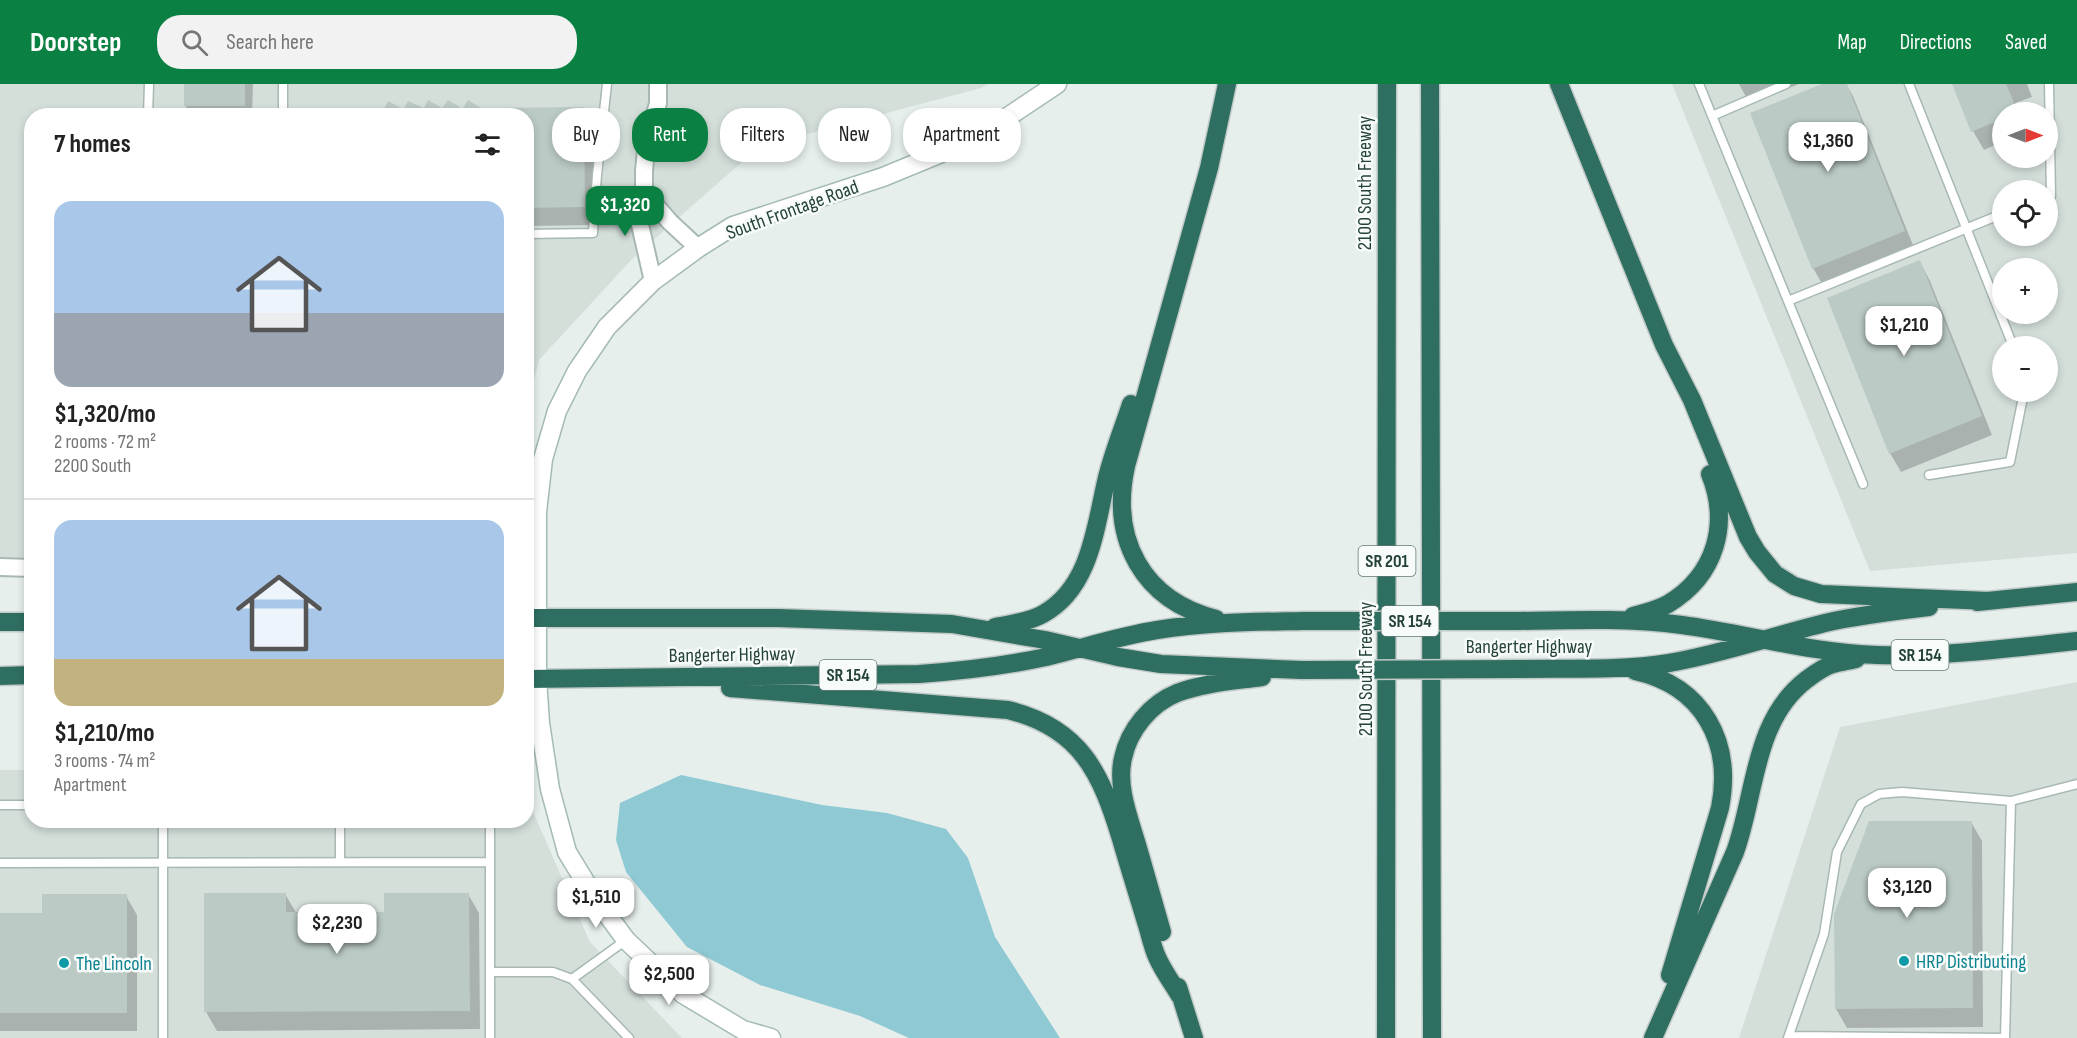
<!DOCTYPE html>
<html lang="en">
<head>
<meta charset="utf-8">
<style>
  :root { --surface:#fff; --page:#f2f2f2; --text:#222; --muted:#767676; --line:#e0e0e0; --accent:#0b8043 }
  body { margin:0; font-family:"Sofia Sans Condensed",sans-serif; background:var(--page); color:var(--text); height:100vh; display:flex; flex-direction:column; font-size:22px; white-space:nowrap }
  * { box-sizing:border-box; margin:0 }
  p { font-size:20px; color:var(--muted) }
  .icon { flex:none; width:33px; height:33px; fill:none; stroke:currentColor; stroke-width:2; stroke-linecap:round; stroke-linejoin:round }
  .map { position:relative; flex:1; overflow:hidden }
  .sheet { position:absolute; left:24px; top:24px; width:510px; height:720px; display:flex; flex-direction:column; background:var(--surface); border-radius:24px; box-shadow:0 3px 9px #0003 }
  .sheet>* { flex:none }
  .hud { position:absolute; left:552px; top:24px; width:570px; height:54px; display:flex; gap:12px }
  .needle { width:39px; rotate:90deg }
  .controls { position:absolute; left:1992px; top:18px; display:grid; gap:12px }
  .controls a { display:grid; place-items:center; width:66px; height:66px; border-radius:50%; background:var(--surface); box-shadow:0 3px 9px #0003; font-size:30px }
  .price { position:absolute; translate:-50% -51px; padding:0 14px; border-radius:12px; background:#fff; color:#222; font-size:20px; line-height:39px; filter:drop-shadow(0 2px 3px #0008) }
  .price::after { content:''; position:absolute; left:50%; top:36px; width:18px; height:14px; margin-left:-9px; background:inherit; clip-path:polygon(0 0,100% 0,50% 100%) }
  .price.on { background:var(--accent); color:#fff }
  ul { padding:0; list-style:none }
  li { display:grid; align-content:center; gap:12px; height:318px; padding:0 30px }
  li+li { border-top:2px solid var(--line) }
  li span { display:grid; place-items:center; height:186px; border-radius:18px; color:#555 }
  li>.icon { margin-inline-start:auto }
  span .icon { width:108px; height:108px; fill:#fffc; stroke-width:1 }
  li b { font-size:26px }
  h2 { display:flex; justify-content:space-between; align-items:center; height:72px; padding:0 30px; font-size:26px }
  .tag { padding:0 21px; border-radius:24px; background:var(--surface); box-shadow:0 3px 9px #0003; font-size:21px; line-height:54px }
  .tag.on { background:var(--accent); color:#fff }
  header { display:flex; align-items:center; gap:36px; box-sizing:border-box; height:84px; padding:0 30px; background:var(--accent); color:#fff }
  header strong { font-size:28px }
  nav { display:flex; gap:33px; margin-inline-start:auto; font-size:21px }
  .search { width:420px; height:54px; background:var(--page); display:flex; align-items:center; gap:15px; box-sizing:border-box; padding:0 21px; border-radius:24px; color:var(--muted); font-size:22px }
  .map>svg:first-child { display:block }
</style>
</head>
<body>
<header>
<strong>Doorstep</strong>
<div class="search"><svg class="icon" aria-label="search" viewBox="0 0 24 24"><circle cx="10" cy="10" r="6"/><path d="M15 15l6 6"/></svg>Search here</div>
<nav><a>Map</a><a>Directions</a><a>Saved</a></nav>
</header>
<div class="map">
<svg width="2077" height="954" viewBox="0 0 2077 954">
  <rect width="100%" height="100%" fill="#e6efeb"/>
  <path fill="#d4dfda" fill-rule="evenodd" d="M0,0H988L981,4L759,63L633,174L539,276L527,325L526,32H32L31,484L0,483Z
    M1672,0H2077V469L1870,487ZM2002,28H2048V74H2002ZM2002,106H2048V152H2002ZM2002,184H2048V230H2002ZM2002,262H2048V308H2002Z
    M2077,598V954H1739L1840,643Z
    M0,686H31L32,736H526L527,714L590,858L682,954H0Z"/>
  <path fill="#8ec9d4" d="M681,691L822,721L887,729L946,745L968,774L995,853L1060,954H909L860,932L760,901L687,863L626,788L616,756L620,719Z"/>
  <path fill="#0003" d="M185,0H253L252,32H191L185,21Z
    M1739,0H1799L1750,20Z
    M1826,0H1846L1853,12L1915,166L1824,203L1813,184Z
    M1953,0H2027L2032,13L2015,19L2019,28H2002V58L1984,66L1973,47Z
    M583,24L594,43L595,141L526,142V32L405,26Z
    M1920,178L1930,197L1992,351L1901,388L1890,369Z
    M1971,738L1982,757L1983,943L1847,944L1836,925Z
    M285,810L297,830L386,829L468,810L479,829L480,945L217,947L206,928Z
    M126,812L137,831V947H0V831H44Z"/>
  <path fill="#bbcac4" d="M184,0H245V22H184Z
    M1822,0H1847L1905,147L1812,185L1750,29Z
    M1952,0H2006L2018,28H2002V35L1971,48Z
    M428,16L442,24L448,16L461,24H463L468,16L481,24L584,23L585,123L526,124V32H303V25H384L388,17L401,24H404L408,17L424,24Z
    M1920,176L1982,332L1889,370L1827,214Z
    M1869,737H1972L1973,924L1835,925L1834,830Z
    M204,809H286V828H384V809H469L470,927L204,928Z
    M42,810H127V929H0V829H42Z"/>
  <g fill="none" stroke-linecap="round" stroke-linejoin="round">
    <defs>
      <path id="lane" d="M283,0V32
        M1699,0L1863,400
        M1909,0L2013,262
        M148,32L149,0
        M1712,32L1786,0
        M2048,113L2051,112L2049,0
        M526,150L593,149L597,91L607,0
        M1788,217L2002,130
        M1929,391L2010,378L2024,308
        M0,721H32
        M163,736V954
        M340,736V778
        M490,736V954
        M0,779L490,778
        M490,888H553L572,895L629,954
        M572,895L626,856
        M1789,952L2005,954
        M1788,954L1824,850L1837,768L1861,720L1879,710L1902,708L2011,717L2077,700
        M2005,954L2011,717"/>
      <path id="street" d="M644,108L670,138L698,164
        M653,197L638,132L644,108V87L646,66L658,19V0
        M0,483L32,484"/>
      <path id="secondary" d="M771,954L743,946L683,910L626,856L595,814L567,768L550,705L540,639L537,595V428L543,375L557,327L577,287L607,243L653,197L698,164L733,142L883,93L939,70L985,48L1057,0"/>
      <path id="highway" d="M1430,0L1432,954
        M1559,0L1664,261L1692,316L1748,453L1757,468L1775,490L1794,502L1821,510L1989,517
        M1977,518L2077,508
        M1633,532C1645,529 1657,526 1668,520C1716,491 1730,440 1710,390
        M526,534H778L952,540L1045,556L1118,573L1161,580L1302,586
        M1216,535C1142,516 1110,455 1126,382L1209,84L1227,0
        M1518,537C1573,536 1628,534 1682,541C1748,550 1810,569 1877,571C1943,573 2011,564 2077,557
        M0,538H32
        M995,543C1011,540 1029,538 1043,530C1090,504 1095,445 1106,398C1112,371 1123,345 1131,320
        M1518,585C1568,584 1619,587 1669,579C1722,570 1772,552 1825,539C1859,531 1894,527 1929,523
        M1635,587C1703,602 1733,658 1720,724L1670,891
        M0,592L32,591
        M526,595L919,590C962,587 1004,582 1046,573C1083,564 1119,552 1157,546C1206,538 1254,538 1303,537
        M730,604L1008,626C1081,644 1101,689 1121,755C1129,783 1138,811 1146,838C1150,850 1152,862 1157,873C1163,887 1173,900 1180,912
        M1162,848C1154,820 1146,792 1138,764C1130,736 1116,703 1123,674C1129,646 1150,620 1177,609C1203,599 1234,597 1262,593
        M1178,903L1194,954
        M1386,954L1387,0
        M1653,954L1735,768C1756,710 1753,637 1806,596C1814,590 1823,583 1833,580C1841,578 1848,577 1856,575"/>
    </defs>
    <use href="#lane" stroke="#a8b8b2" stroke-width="11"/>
    <use href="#street" stroke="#a8b8b2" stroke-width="20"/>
    <use href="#secondary" stroke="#a4bbb3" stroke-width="21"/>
    <use href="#highway" stroke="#c2cac8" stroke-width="21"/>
    <use href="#lane" stroke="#fff" stroke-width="8"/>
    <use href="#street" stroke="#fff" stroke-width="16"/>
    <use href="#secondary" stroke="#fff" stroke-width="18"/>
    <use href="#highway" stroke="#2f6f62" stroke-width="18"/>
    <defs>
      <path id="highway-bridge" d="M1303,537H1518
        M1302,586L1518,585"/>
    </defs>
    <use href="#highway-bridge" stroke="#c2cac8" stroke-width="21" stroke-linecap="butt"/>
    <use href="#highway-bridge" stroke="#2f6f62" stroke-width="18"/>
  </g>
  <g fill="#0f9aa8" stroke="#f7fbf9" stroke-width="2">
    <circle cx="1904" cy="877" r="6"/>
    <circle cx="64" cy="879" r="6"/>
  </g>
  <g text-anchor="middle" stroke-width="5" stroke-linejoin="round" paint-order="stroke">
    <g fill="#f7fbf9" stroke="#637a73" stroke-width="1.5">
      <rect x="1358.5" y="462" width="57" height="30" rx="4.5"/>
      <rect x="1381.5" y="522" width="57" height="30" rx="4.5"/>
      <rect x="1891.5" y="556" width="57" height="30" rx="4.5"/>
      <rect x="819.5" y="576" width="57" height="30" rx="4.5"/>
    </g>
    <g font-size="18" font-weight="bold" fill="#24423a">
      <text x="1387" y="483">SR 201</text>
      <text x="1410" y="543">SR 154</text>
      <text x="1920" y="577">SR 154</text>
      <text x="848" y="597">SR 154</text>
    </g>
    <g font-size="20" fill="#24423a" stroke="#f7fbf9">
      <text transform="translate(1364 99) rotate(-90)" y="7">2100 South Freeway</text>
      <text transform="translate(792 125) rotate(-20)" y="7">South Frontage Road</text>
      <text x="1529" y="569">Bangerter Highway</text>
      <text transform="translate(732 570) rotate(-1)" y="7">Bangerter Highway</text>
      <text transform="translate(1365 585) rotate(-90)" y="7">2100 South Freeway</text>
    </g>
    <g font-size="20" fill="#0d838f" stroke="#f7fbf9" text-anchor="start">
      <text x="1916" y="884">HRP Distributing</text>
      <text x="76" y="886">The Lincoln</text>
    </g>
  </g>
</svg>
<div class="controls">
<a><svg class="needle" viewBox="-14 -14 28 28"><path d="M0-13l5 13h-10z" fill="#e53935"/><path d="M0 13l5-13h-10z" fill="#767676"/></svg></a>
<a><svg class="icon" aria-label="locate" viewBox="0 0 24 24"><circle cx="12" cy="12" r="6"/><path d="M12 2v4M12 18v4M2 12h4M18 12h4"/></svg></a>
<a>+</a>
<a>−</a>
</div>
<b class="price" style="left:1828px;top:89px">$1,360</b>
<b class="price on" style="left:625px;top:153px">$1,320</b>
<b class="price" style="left:1904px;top:273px">$1,210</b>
<b class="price" style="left:1907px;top:835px">$3,120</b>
<b class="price" style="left:596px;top:845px">$1,510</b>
<b class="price" style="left:337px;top:871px">$2,230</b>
<b class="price" style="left:669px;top:922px">$2,500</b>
<div class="hud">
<a class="tag">Buy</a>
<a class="tag on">Rent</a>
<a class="tag">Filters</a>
<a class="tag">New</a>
<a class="tag">Apartment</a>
</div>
<section class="sheet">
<h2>7 homes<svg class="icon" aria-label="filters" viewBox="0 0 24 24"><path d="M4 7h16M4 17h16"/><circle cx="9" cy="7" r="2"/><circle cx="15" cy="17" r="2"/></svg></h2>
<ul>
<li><span style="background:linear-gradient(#a9c7e8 60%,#9aa5b1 0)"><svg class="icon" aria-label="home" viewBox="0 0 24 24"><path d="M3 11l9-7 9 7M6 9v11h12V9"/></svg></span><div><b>$1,320/mo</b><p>2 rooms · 72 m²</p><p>2200 South</p></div></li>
<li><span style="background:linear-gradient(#a9c7e8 75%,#c2b280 0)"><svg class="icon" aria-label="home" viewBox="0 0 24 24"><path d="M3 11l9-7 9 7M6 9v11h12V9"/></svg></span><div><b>$1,210/mo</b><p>3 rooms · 74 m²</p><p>Apartment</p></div></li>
</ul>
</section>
</div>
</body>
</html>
